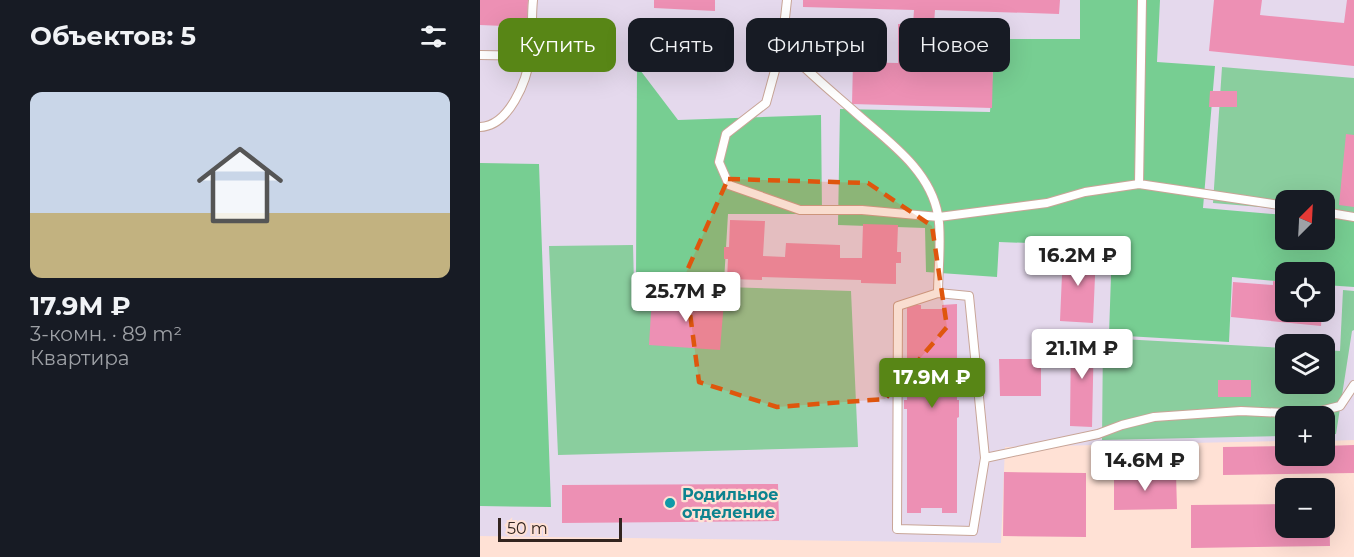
<!DOCTYPE html>
<html lang="ru">
<head>
<meta charset="utf-8">
<style>
  :root { --surface:#171b24; --page:#242831; --text:#f1f3f6; --muted:#9ea1a6; --accent:#588616 }
  body { margin:0; font-family:Montserrat,sans-serif; background:var(--page); color:var(--text); height:100vh; display:flex; flex-direction:column; font-size:22px; white-space:nowrap }
  * { box-sizing:border-box; margin:0 }
  p { font-size:20px; color:var(--muted) }
  .icon { flex:none; width:33px; height:33px; fill:none; stroke:currentColor; stroke-width:2; stroke-linecap:round; stroke-linejoin:round }
  .map { position:relative; flex:1; overflow:hidden }
  .details { display:flex; flex-direction:column; background:var(--surface); width:480px }
  .details>* { flex:none }
  .top-card { position:absolute; left:18px; top:18px; width:570px; height:54px; display:flex; gap:12px }
  .needle { width:39px; rotate:24deg }
  .tools { position:absolute; left:795px; top:190px; display:grid; gap:12px }
  .tools a { display:grid; place-items:center; width:60px; height:60px; border-radius:12px; background:var(--surface); box-shadow:0 6px 24px #0002; font-size:30px }
  .scale { position:absolute; left:18px; bottom:15px; width:124px; box-sizing:border-box; padding-left:6px; border:3px solid #32241f; border-top:0; font-size:16px; line-height:21px; white-space:nowrap; color:#32241f; -webkit-text-stroke:4px #ffe1d5; paint-order:stroke }
  .price { position:absolute; translate:-50% -51px; padding:0 14px; border-radius:6px; background:#fff; color:#222; font-size:20px; line-height:39px; filter:drop-shadow(0 2px 3px #0008) }
  .price::after { content:''; position:absolute; left:50%; top:36px; width:18px; height:14px; margin-left:-9px; background:inherit; clip-path:polygon(0 0,100% 0,50% 100%) }
  .price.current { background:var(--accent); color:#fff }
  ul { padding:0; list-style:none }
  li { display:grid; align-content:center; gap:12px; height:318px; padding:0 30px }
  li span { display:grid; place-items:center; height:186px; border-radius:12px; color:#555 }
  li>.icon { margin-inline-start:auto }
  span .icon { width:108px; height:108px; fill:#fffc; stroke-width:1 }
  li b { font-size:26px }
  h2 { display:flex; justify-content:space-between; align-items:center; height:72px; padding:0 30px; font-size:26px }
  .pill { padding:0 21px; border-radius:12px; background:var(--surface); box-shadow:0 6px 24px #0002; font-size:21px; line-height:54px }
  .pill.current { background:var(--accent); color:#fff }
  main { display:flex; flex:1; min-height:0 }
  .map>svg:first-child { display:block }
</style>
</head>
<body>
<main>
<section class="details">
<h2>Объектов: 5<svg class="icon" aria-label="filters" viewBox="0 0 24 24"><path d="M4 7h16M4 17h16"/><circle cx="9" cy="7" r="2"/><circle cx="15" cy="17" r="2"/></svg></h2>
<ul>
<li><span style="background:linear-gradient(#c9d6e8 65%,#c2b280 0)"><svg class="icon" aria-label="home" viewBox="0 0 24 24"><path d="M3 11l9-7 9 7M6 9v11h12V9"/></svg></span><div><b>17.9M ₽</b><p>3-комн. · 89 m²</p><p>Квартира</p></div></li>
</ul>
</section>
<div class="map">
<svg width="874" height="557" viewBox="0 0 874 557">
  <rect width="100%" height="100%" fill="#ffe1d5"/>
  <path fill="#e5d9ed" fill-rule="evenodd" d="M0,0H874V440L845,441L844,417H806L805,441L525,447L521,543L0,536ZM806,201H844V240H806ZM806,273H844V312H806ZM806,345H844V384H806Z"/>
  <path fill="#8ace9e" d="M742,67L874,78V215L845,213L844,201H806L805,209L733,203Z
    M153,245L154,284L371,291L378,447L78,455L69,246Z
    M863,290L874,291V330L872,331L856,434L845,435L844,417H806L805,436L622,440L623,338L805,348L806,384H844L845,350L860,351Z"/>
  <path fill="#77ce92" d="M600,0H680L677,62L735,66L723,208L805,215L806,240H844L845,218L874,220V287L845,285L844,273H806L805,282L752,277L749,342L629,335L632,246L519,242L517,277L446,272L445,228L358,225L360,109L510,112L515,39H600Z
    M157,66L198,120L341,115L342,214H248L244,282L156,281Z
    M0,163L59,164L71,507L0,506Z"/>
  <path fill="#ed90b4" d="M0,0H48L47,27L0,25Z
    M174,0H235V11L174,8Z
    M323,0H580L579,14L455,10L454,24L469,25L468,64L513,66L512,108L372,104L373,62L418,63V24H433L434,10L323,7Z
    M734,0H782L780,15L864,23L867,0H874V66L729,51Z
    M730,91H757V107H729Z
    M866,134L874,135V207L859,205Z
    M250,220L285,221L283,256L305,257L306,243L360,245V258H382L383,224L418,225L417,252H421V263H416V284L381,283V280L282,277V280L247,279L248,259H244V247H249Z
    M583,252L616,253L613,323L580,321Z
    M793,281L803,282V287H806V312H842L841,326L751,317L753,282L793,285Z
    M172,296L244,301L240,350L169,345Z
    M477,304V400H479V417L477,418V513H462V508H441V513H427V409H424V400H427V305H441V309H462V305Z
    M591,334H614L612,427L590,426Z
    M519,359H561V396H520Z
    M738,380H771V397H738Z
    M874,445V473L743,475V447L806,446V456H844V446Z
    M524,472L606,473V537L523,536Z
    M696,473L697,509L634,510V474Z
    M298,484L299,521L82,523V485Z
    M844,503H849L850,546L711,548V505L806,504V528H844Z"/>
  <g fill="none" stroke-linecap="round" stroke-linejoin="round">
    <defs>
      <path id="lane" d="M307,0L302,45C325,70 351,91 376,113C409,142 450,170 458,215C462,235 458,272 458,293
        M302,45L286,103L246,134L239,162L249,185L320,210H382L459,217L567,203L605,192L659,184L806,206
        M0,55L50,56
        M0,127C29,126 47,81 50,56C53,38 51,19 53,0
        M659,184L662,0
        M844,212L874,217
        M458,293L489,296L505,458L493,531L417,529L418,306Z
        M505,458L618,434L642,425L674,417L761,411L828,414L860,406L874,385"/>
    </defs>
    <use href="#lane" stroke="#c8a597" stroke-width="10"/>
    <use href="#lane" stroke="#fff" stroke-width="8"/>
  </g>
  <path fill="#df560d" fill-opacity="0.2" stroke="#df560d" stroke-width="4.5" stroke-dasharray="12 8" stroke-linejoin="round" d="M248,179L388,183L452,226L467,327L405,399L297,407L219,382L205,275Z"/>
  <circle fill="#0f9aa8" stroke="#ffe1d5" stroke-width="2" cx="190" cy="503" r="6"/>
  <g text-anchor="middle" stroke-width="4.5" stroke-linejoin="round" paint-order="stroke">
    <g font-size="16" font-weight="bold" fill="#0d838f" stroke="#ffe1d5" text-anchor="start">
      <text x="202" y="500">Родильное<tspan x="202" dy="18">отделение</tspan></text>
    </g>
  </g>
</svg>
<div class="tools">
<a><svg class="needle" viewBox="-14 -14 28 28"><path d="M0-13l5 13h-10z" fill="#e53935"/><path d="M0 13l5-13h-10z" fill="#9ea1a6"/></svg></a>
<a><svg class="icon" aria-label="locate" viewBox="0 0 24 24"><circle cx="12" cy="12" r="6"/><path d="M12 2v4M12 18v4M2 12h4M18 12h4"/></svg></a>
<a><svg class="icon" aria-label="layers" viewBox="0 0 24 24"><path d="M12 4l9 5-9 5-9-5zM3 14l9 5 9-5"/></svg></a>
<a>+</a>
<a>−</a>
</div>
<div class="scale">50 m</div>
<b class="price" style="left:598px;top:287px">16.2M ₽</b>
<b class="price" style="left:206px;top:323px">25.7M ₽</b>
<b class="price" style="left:602px;top:380px">21.1M ₽</b>
<b class="price current" style="left:452px;top:409px">17.9M ₽</b>
<b class="price" style="left:665px;top:492px">14.6M ₽</b>
<div class="top-card">
<a class="pill current">Купить</a>
<a class="pill">Снять</a>
<a class="pill">Фильтры</a>
<a class="pill">Новое</a>
</div>
</div>
</main>
</body>
</html>
